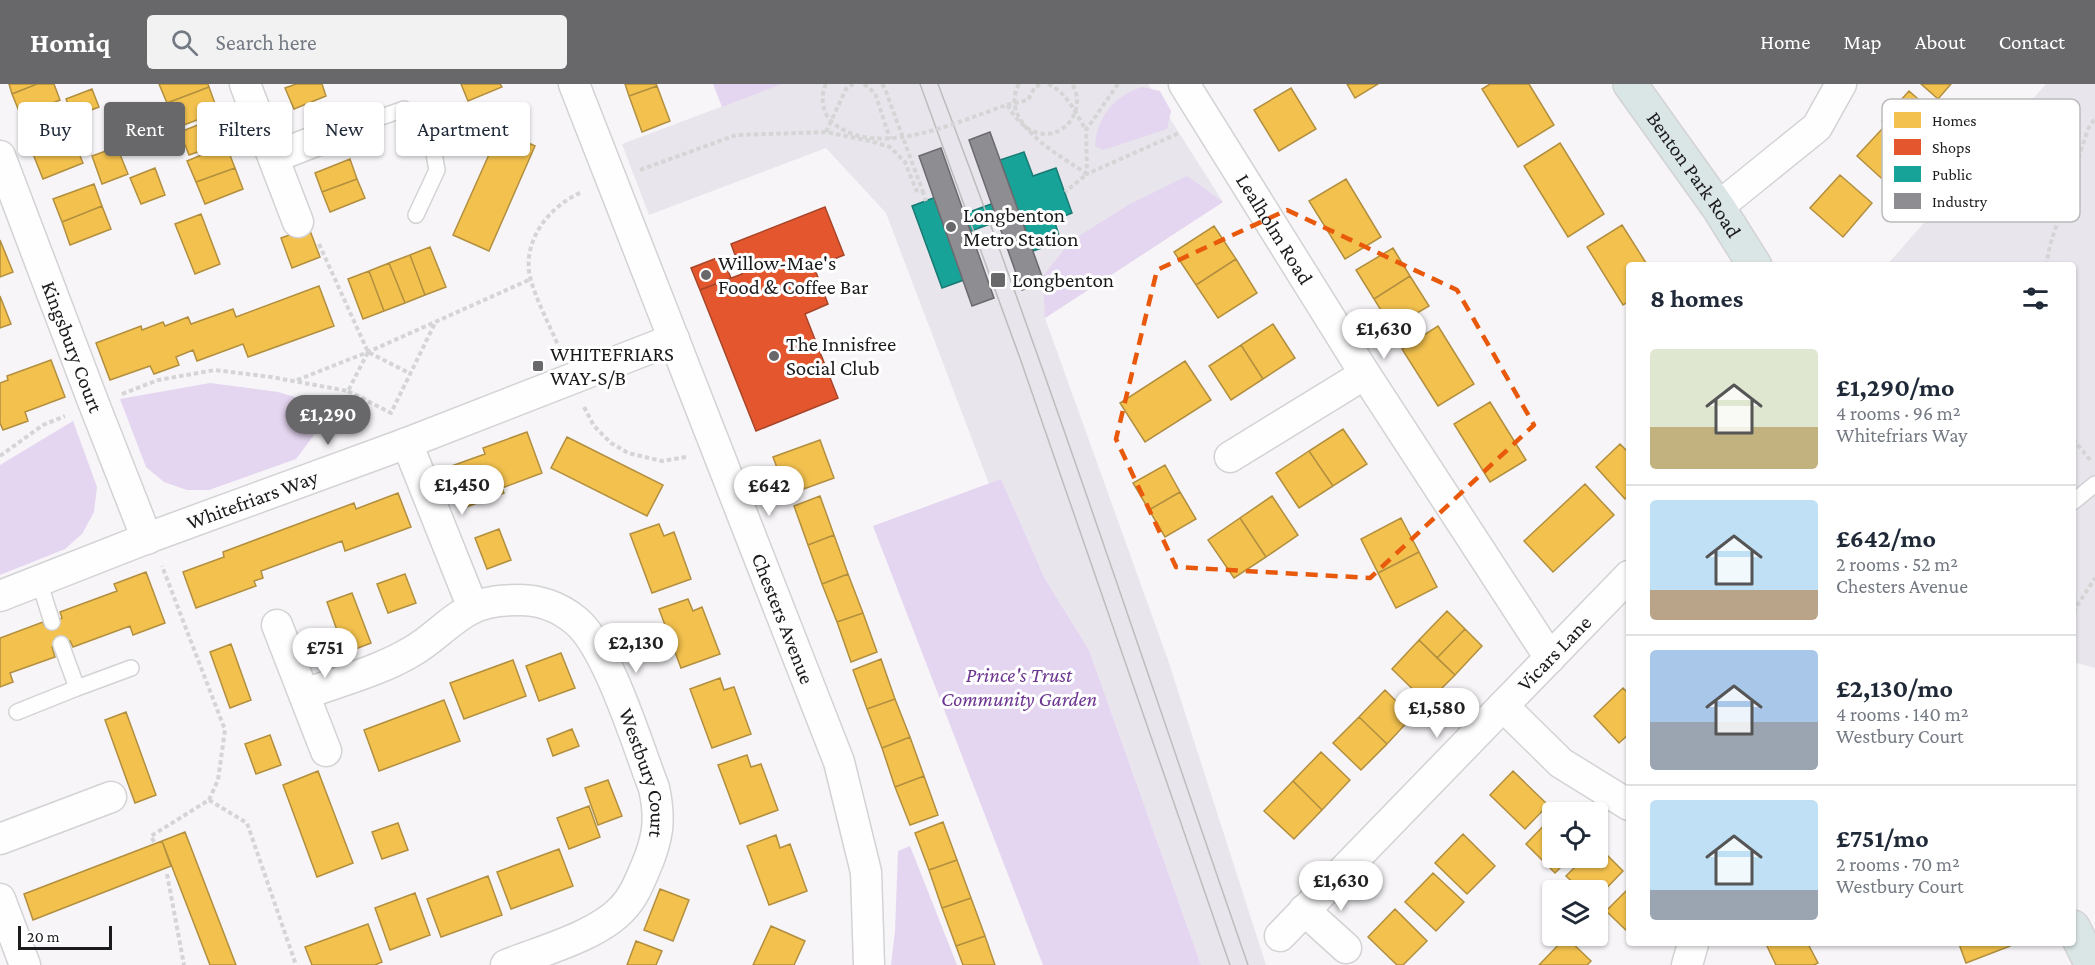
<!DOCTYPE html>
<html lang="en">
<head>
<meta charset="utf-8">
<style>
  :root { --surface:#fff; --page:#f2f2f3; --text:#1f2937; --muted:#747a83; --line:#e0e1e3; --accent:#686769 }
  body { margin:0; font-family:"Crimson Pro",serif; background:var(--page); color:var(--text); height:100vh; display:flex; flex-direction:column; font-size:22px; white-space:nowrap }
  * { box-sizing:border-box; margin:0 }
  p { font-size:20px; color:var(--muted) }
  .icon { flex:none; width:33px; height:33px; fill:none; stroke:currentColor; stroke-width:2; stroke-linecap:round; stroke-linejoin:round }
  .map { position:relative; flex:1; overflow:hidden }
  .drawer { position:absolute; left:1626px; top:178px; width:450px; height:684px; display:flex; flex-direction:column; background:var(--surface); border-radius:6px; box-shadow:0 2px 4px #0004 }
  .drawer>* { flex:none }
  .guide { position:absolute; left:18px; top:18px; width:570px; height:54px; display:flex; gap:12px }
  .tools { position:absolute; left:1542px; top:718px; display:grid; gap:12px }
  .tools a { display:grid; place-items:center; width:66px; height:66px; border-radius:6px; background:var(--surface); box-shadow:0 2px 4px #0004; font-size:30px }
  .scale { position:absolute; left:18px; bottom:15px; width:94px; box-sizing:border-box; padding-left:6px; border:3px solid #1b1a1c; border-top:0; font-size:16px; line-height:21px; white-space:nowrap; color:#1b1a1c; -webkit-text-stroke:4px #fff; paint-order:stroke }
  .price { position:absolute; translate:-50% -51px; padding:0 14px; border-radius:21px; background:#fff; color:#222; font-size:20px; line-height:39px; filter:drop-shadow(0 2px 3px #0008) }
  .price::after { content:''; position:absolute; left:50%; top:36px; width:18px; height:14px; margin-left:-9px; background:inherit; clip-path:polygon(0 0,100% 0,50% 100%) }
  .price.on { background:var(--accent); color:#fff }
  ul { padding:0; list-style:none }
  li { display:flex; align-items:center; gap:18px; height:150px; padding:0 24px }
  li+li { border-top:2px solid var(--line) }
  li span { display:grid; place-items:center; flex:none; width:168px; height:120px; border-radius:6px; color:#555 }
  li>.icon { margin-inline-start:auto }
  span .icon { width:72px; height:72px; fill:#fffc; stroke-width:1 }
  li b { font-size:26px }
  h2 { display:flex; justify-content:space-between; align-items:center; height:72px; padding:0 24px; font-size:26px }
  .tag { padding:0 21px; border-radius:6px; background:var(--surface); box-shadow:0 2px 4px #0004; font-size:21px; line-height:54px }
  .tag.on { background:var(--accent); color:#fff }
  header { display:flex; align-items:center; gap:36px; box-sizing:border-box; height:84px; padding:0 30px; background:var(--accent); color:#fff }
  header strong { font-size:28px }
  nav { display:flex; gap:33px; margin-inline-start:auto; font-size:21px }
  .search { width:420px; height:54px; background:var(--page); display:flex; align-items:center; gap:15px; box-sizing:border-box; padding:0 21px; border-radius:6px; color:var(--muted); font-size:22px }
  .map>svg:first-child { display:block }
</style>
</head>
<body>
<header>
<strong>Homiq</strong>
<div class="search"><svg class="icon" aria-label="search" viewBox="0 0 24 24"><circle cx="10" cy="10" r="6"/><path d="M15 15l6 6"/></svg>Search here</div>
<nav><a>Home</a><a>Map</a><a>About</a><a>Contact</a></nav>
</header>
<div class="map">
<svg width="2095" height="881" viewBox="0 0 2095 881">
  <rect width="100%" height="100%" fill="#f7f5f8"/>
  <path fill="#e8e5ec" d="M782,0H1148L1223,118L1045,234L1168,576L1266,881H1201L1089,566L1045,495L1001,395L989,400L886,129L826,64L649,131L622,60Z
    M2046,0H2095V584L2073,578V182H1886Z"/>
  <path fill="#e4d5f0" d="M713,0H782L722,23Z
    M1142,3L1160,7L1171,27L1167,45L1103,66L1095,62C1097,33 1114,12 1142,3Z
    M1187,92L1223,118L1045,234L1043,192L1071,157L1130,120Z
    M210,299L278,308L329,323L317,347L296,375L209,406H187L164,398L146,383L120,315Z
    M73,337L97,403L94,428L82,450L65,465L0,491V381Z
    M1001,395L1045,495L1089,566L1201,881H1043L873,442Z
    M910,762L957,881H891L895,847L898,767Z"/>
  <path fill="#f2c14e" stroke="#b28f3f" stroke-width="1.5" d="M9,0H37L12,10Z
    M37,0H54L60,16L21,32L12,10Z
    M159,0H208L209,3L167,19Z
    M296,0H322L326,12L294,25L285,4Z
    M461,0H500L502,3L468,17Z
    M625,0H656L657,2L629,12Z
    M1347,0H1378L1355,14Z
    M1490,0H1529L1554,41L1518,63L1482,5Z
    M1921,0H1951L1938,15Z
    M657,2L670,37L642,48L629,12Z
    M209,3L218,28L176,44L167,19Z
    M1291,4L1316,45L1279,67L1254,26Z
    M92,5L99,23L73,33L66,15Z
    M1909,7L1939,33L1913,64L1882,37Z
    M64,31L73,55L33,70L24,46Z
    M203,39L212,63L189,71L180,48Z
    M1882,45L1915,75L1891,103L1857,72Z
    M500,46L535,62L489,167L453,151Z
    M73,55L83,79L43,95L33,70Z
    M1560,59L1604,130L1568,153L1524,82Z
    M226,61L235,84L196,98L187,77Z
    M117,63L128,90L102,100L92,72Z
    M350,75L357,95L322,108L315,89Z
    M155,84L165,111L141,120L130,94Z
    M235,84L243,105L205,120L196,98Z
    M1840,91L1872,119L1843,153L1810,124Z
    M357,95L365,114L330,128L322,108Z
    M1346,95L1381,153L1345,175L1309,117Z
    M94,100L102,122L62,138L53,115Z
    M102,122L111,145L70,161L62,138Z
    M201,130L220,180L195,190L175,140Z
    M1622,141L1648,182H1629V217L1623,221L1587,163Z
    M1214,142L1236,175L1196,201L1174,168Z
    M309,144L320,173L292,184L281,154Z
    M0,156L13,188L0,193Z
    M430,163L446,203L425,211L410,171Z
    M1393,164L1410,192L1374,215L1356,186Z
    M410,171L425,211L405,219L389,179Z
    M1236,175L1257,209L1218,234L1196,201Z
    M389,179L405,219L384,227L369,187Z
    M369,187L384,227L363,235L348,195Z
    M1410,192L1429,222L1392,244L1374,215Z
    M319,202L334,242L248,273L243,260L197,277L193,266L176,273L179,281L154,290L150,282L110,296L96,259L141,242L142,246L163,238L165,242L188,233L191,240L233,225L236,233Z
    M0,212L11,240L0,244Z
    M1273,240L1295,274L1263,295L1241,261Z
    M1438,242L1474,300L1438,322L1402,265Z
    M1241,261L1263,295L1231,316L1209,282Z
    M51,276L65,313L25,328L28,337L3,346L0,339V299L8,296L7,292Z
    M1185,277L1211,316L1145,358L1120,319Z
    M1490,318L1526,376L1490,398L1454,340Z
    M1343,345L1367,380L1333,402L1309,367Z
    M527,348L542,389L502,404L504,409L461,425L446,384L485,370L483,364Z
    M567,353L663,401L647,432L551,384Z
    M820,356L834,394L787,411L773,373Z
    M1620,360L1629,369V411L1625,415L1596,383Z
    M1309,367L1333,402L1299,424L1276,389Z
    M1165,381L1180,408L1149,426L1133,399Z
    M1585,400L1614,431L1553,488L1524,457Z
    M1180,408L1196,435L1165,453L1149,426Z
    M398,409L411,443L345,467L342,457L261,487L263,494L254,497L256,502L196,524L183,488L224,473L223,468L354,419L356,425Z
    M820,412L834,451L808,461L794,422Z
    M1272,412L1298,451L1266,473L1240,434Z
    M1240,434L1266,473L1234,494L1208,456Z
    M1401,434L1419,468L1378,489L1361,455Z
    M659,440L664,452L674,448L691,495L652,509L630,450Z
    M499,445L511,476L487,485L475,454Z
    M834,451L848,490L822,500L808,461Z
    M1419,468L1437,503L1396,524L1378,489Z
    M146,488L165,539L133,551L130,542L73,563L70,557L52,563L55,573L10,589L13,598L0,603V554L43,538L44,541L62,534L60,528L117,507L114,500Z
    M405,490L416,519L388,529L377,500Z
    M848,490L863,529L837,538L822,500Z
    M352,509L371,559L345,569L327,518Z
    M688,515L693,527L702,523L720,570L681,584L659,525Z
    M1447,527L1465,545L1437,574L1419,556Z
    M863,529L877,568L851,578L837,538Z
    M1465,545L1482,562L1455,591L1437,574Z
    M1419,556L1455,591L1427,619L1392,585Z
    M231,560L251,616L230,624L210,568Z
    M561,569L575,604L539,617L526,582Z
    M881,575L895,615L867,625L853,586Z
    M513,576L526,612L464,635L450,599Z
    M720,594L724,606L734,603L751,650L712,664L690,605Z
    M1623,604L1629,610V650L1619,659L1594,632Z
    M1385,606L1412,633L1387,660L1359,633Z
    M895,615L910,653L882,664L867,625Z
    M444,616L460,657L379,687L364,646Z
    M126,628L156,711L135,719L105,636Z
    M1359,633L1387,660L1361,686L1333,659Z
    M572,645L579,662L553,672L547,655Z
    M270,651L281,681L256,690L245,660Z
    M910,653L924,692L895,703L882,664Z
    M1321,668L1350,696L1322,726L1293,697Z
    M747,671L751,683L761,680L778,726L740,740L718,681Z
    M318,687L353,779L317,793L283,701Z
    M1513,687L1548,721L1525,745L1490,711Z
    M924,692L938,731L910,741L895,703Z
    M608,696L622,732L598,741L585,704Z
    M1293,697L1322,726L1294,755L1264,727Z
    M589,722L600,753L569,765L557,734Z
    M1552,733V774H1570L1555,789L1526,760Z
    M943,738L957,776L929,786L915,749Z
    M398,739L408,766L382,775L372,748Z
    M185,748L236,881H210L162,757Z
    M1463,750L1495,782L1467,810L1435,779Z
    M776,751L780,764L790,760L807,807L769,821L747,762Z
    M162,757L171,782L33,836L24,810Z
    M1598,762L1623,787L1598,813V807H1582L1566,792L1584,774H1598Z
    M559,765L573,802L511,825L497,788Z
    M957,776L971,814L942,824L929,786Z
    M1433,789L1464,818L1436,847L1405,818Z
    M488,792L502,831L441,853L427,815Z
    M660,805L689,816L673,857L644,846Z
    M1628,805L1629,806V849L1606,827Z
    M415,809L430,851L390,866L375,824Z
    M971,814L985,852L956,862L942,824Z
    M1395,825L1427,857L1403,881H1397L1368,853Z
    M368,840L382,878L375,881H312L305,863Z
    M771,842L805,857L794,881H753Z
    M985,852L995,881H963L956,862Z
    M1566,853L1591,877L1587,881H1539Z
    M636,857L662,867L656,881H627Z
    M1766,860H1808L1818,879L1814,881H1776Z
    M1959,860H2009L2010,862L1966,879Z"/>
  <path fill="#e4572e" stroke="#a84529" stroke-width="1.5" d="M825,123L844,171L814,183L828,220L805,230L838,314L756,347L700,206L742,190L731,160Z
    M722,172L731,194L700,206L691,184Z"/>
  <path fill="#17a398" stroke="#187a73" stroke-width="1.5" d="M1024,68L1033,92L1056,84L1072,129L1054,136L1061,157L1033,167L1020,129L960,151L968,174L957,178L964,196L942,204L912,122L944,110L953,134L1013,112L1000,76Z"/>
  <path fill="#8d8d92" stroke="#6b6a6f" stroke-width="1.5" d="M990,48L1044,198L1022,206L969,56Z
    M941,64L994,214L972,222L919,72Z"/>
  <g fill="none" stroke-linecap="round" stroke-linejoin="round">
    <defs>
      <path id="service" d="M339,48L404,25L420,38L432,59L437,86L416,131
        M2073,418L2095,400
        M39,497L52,538
        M77,604L131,584
        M17,628L77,604L61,560"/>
      <g id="minor">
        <path d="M245,0L298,138"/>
        <path id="s1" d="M574,0L839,678L866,788L869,881"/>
        <path id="s2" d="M1184,0L1365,290L1550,574"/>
        <path id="s3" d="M0,72L94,320L147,455"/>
        <path d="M274,73L339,48"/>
        <path d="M1718,123L1817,43L1841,0"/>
        <path d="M407,359L473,524"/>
        <path d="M1230,373L1365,290"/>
        <path id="s4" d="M0,512L153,452L407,359L674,255"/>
        <path d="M277,541L326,667"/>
        <path id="s5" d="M305,610C340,597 379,587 411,568C433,556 449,536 471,525C486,517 503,516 520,516C539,516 559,523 575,536C608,562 638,663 654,704C661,736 658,755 645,785C639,799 633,814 622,825C597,852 541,867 506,881"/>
        <path d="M1503,622L1561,679L1629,721"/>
        <path d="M0,755L111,713"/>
        <path d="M0,815L25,881"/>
        <path d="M1304,826L1346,864"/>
        <path id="s6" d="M1280,852L1629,492"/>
        <path d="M1687,881L1693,860"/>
      </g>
      <g id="primary">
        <path id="s7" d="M1630,0L1718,123L1755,182"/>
        <path d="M2073,843L2092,881"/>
      </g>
    </defs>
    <use href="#service" stroke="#d3d2d4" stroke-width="18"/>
    <use href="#minor" stroke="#d3d2d4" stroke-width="33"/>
    <use href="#primary" stroke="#d3d2d4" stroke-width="36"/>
    <path stroke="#d5d5d6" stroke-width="4" stroke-dasharray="4.5 3" stroke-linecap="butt" d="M864,0L875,9L890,55
      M882,0L885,5L923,108
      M1019,0C997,39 1061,72 1087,90L1065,108
      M1048,0C1067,8 1076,30 1086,46
      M1118,0L1086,46L1087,90L1179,49
      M826,48L846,5L853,0
      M640,86L736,51L826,48L870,57L890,63L905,78L916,106L923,108L926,117
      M319,160L368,268L411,290
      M2046,182L2050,161L2088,45L2095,34
      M560,266C551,244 538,220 531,197C520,158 549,122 582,108
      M297,296L368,268L531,195
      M348,307L391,329L435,239
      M122,310L158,296L215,286L271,293L348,307L368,268
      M584,323L594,342L611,359L628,369L662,377L686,373
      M2073,355L2091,377
      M0,372L43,341L65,332
      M2073,528L2095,494
      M209,716L247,739L296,881
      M154,758L151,752L209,716L218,696L225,646L162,482
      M167,790L184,881"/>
    <use href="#service" stroke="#fefefe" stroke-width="15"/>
    <use href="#minor" stroke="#fefefe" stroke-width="30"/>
    <use href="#primary" stroke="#dae6e5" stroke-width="33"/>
    <path stroke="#bdbcbd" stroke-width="1.5" d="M920,0L1021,277L1230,881
      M938,0C1049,291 1146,587 1248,881"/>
    <path stroke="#d5d5d6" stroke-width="4" stroke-dasharray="4.5 3" stroke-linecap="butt" d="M826,0C820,12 822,29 832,38C877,77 958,37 1007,21C1015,33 1023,45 1038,49C1066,56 1087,23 1072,0
      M1007,21L1028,16L1035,3L1042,0"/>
  </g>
  <path fill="none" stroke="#e8590c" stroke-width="4.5" stroke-dasharray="12 8" stroke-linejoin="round" d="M1287,126L1457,206L1534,341L1370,494L1176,483L1116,355L1157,186Z"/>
  <g fill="#686769" stroke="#fff" stroke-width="2">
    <circle cx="951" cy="143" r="6"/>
    <circle cx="706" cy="191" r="6"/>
    <rect x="990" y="188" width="16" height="16" rx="3"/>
    <circle cx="774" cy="272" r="6"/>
    <rect x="532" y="276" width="12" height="12" rx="3"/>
  </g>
  <g text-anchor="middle" stroke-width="6" stroke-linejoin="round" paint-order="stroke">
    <g font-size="21" fill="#1b1a1c" stroke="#fff">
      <text dy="7" stroke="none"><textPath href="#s7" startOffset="111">Benton Park Road</textPath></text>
      <text dy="7" stroke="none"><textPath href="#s2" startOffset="171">Lealholm Road</textPath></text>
      <text dy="7" stroke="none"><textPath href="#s3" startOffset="204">Kingsbury Court</textPath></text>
      <text dy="7" stroke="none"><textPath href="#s4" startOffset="270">Whitefriars Way</textPath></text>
      <text dy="7" stroke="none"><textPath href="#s1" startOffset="574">Chesters Avenue</textPath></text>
      <text dy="7" stroke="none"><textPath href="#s6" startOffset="394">Vicars Lane</textPath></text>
      <text dy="7" stroke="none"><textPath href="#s5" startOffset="468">Westbury Court</textPath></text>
    </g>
    <g font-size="21" fill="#1b1a1c" stroke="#fff" text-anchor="start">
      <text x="963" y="138">Longbenton<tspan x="963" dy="24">Metro Station</tspan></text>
      <text x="718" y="186">Willow-Mae's<tspan x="718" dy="24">Food &amp; Coffee Bar</tspan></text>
      <text x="1012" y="203">Longbenton</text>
      <text x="786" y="267">The Innisfree<tspan x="786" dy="24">Social Club</tspan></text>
      <text x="550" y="277">WHITEFRIARS<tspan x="550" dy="24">WAY-S/B</tspan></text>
    </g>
    <g font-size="21" font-style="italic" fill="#6d3692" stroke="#fff">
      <text x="1019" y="598">Prince's Trust<tspan x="1019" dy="24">Community Garden</tspan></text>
    </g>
  </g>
  <rect x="1882" y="15" width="198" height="123" rx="9" fill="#fff" stroke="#bbbabb" stroke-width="1.5"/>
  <rect x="1894" y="28" width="27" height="16" fill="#f2c14e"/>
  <rect x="1894" y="55" width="27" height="16" fill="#e4572e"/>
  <rect x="1894" y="82" width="27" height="16" fill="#17a398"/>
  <rect x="1894" y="109" width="27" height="16" fill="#8d8d92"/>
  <g font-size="16" fill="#1b1a1c">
    <text x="1932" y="42">Homes</text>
    <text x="1932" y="69">Shops</text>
    <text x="1932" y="96">Public</text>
    <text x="1932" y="123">Industry</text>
  </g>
</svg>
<div class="tools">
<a><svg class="icon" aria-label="locate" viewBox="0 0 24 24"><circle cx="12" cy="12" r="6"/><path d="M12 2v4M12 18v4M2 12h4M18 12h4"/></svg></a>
<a><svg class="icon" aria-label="layers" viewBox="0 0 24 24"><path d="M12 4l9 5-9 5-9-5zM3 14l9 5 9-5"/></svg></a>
</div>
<div class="scale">20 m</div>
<b class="price" style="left:1384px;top:276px">£1,630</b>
<b class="price on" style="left:328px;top:362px">£1,290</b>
<b class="price" style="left:462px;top:432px">£1,450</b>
<b class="price" style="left:769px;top:433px">£642</b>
<b class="price" style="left:636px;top:590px">£2,130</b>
<b class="price" style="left:325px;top:595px">£751</b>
<b class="price" style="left:1437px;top:655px">£1,580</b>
<b class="price" style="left:1341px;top:828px">£1,630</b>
<div class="guide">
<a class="tag">Buy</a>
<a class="tag on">Rent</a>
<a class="tag">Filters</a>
<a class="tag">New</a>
<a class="tag">Apartment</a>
</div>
<section class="drawer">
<h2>8 homes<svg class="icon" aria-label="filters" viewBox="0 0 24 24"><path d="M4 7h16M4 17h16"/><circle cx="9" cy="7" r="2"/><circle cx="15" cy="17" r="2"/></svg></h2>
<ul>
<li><span style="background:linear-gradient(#dfe7d0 65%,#c2b280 0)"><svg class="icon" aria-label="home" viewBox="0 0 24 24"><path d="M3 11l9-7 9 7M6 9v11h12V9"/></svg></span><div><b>£1,290/mo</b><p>4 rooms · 96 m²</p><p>Whitefriars Way</p></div></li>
<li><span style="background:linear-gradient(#bfe0f5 75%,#b9a48a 0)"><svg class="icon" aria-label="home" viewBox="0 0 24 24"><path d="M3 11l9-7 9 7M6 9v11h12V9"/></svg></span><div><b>£642/mo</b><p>2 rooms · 52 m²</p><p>Chesters Avenue</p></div></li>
<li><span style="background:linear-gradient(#a9c7e8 60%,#9aa5b1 0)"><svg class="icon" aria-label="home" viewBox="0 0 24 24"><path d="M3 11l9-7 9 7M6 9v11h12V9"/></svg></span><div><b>£2,130/mo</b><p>4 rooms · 140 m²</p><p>Westbury Court</p></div></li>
<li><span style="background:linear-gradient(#bfe0f5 75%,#9aa5b1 0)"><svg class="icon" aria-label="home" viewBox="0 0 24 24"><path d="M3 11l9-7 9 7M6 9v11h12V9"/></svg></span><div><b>£751/mo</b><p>2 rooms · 70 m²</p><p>Westbury Court</p></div></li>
</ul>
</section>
</div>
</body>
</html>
